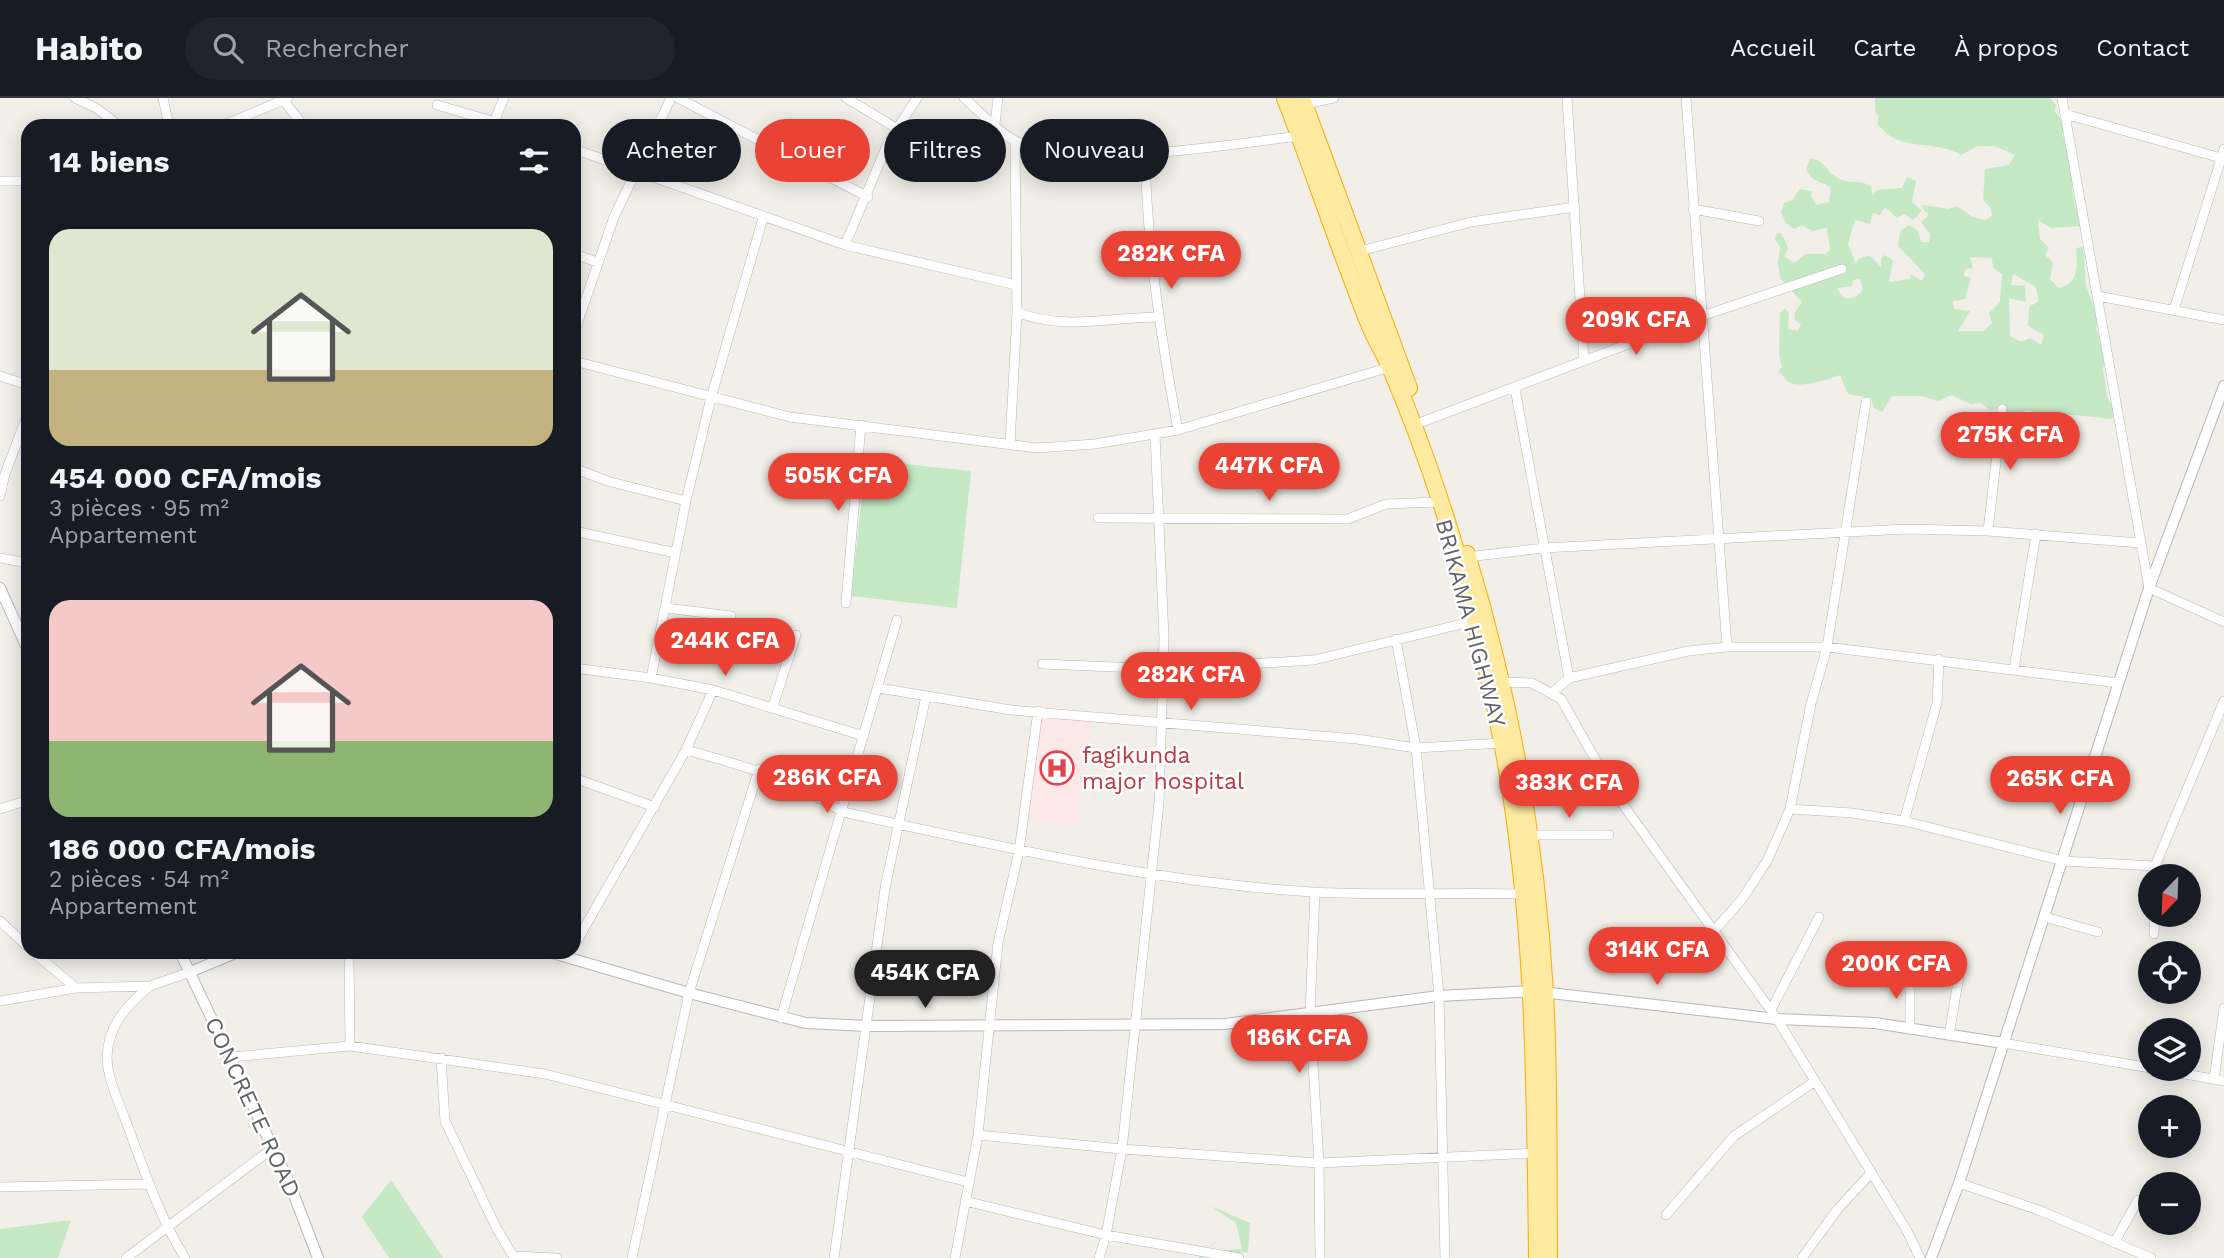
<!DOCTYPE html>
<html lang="fr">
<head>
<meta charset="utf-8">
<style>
  :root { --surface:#171b24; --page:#20242c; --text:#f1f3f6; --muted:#9ea1a6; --line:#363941; --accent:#ea4335 }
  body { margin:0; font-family:"Work Sans",sans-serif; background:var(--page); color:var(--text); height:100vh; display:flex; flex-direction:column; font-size:26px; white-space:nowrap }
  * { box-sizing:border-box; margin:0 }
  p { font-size:23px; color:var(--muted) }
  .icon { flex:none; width:38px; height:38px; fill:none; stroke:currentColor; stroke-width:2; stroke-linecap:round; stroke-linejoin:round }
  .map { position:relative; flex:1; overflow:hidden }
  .drawer { position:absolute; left:21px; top:21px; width:560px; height:840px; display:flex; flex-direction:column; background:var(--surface); border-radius:21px; box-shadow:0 4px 18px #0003 }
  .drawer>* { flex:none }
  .top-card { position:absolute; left:602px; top:21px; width:665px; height:63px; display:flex; gap:14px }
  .needle { width:46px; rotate:203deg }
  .controls { position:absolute; left:2138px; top:766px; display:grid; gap:14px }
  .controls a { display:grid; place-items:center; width:63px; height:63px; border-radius:50%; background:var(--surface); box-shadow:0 4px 18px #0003; font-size:35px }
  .price { position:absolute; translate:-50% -60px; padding:0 16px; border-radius:24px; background:var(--accent); color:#fff; font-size:23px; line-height:46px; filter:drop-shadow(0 2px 4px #0008) }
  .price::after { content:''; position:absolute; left:50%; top:42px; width:21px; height:16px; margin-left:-10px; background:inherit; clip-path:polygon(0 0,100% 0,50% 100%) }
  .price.selected { background:#222; color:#fff }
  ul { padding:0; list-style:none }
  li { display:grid; align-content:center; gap:14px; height:371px; padding:0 28px }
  li span { display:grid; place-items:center; height:217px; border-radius:21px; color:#555 }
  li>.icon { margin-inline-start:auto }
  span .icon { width:126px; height:126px; fill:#fffc; stroke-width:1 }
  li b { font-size:30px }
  h2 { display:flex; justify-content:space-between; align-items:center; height:84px; padding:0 28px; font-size:30px }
  .tag { padding:0 24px; border-radius:32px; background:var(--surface); box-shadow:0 4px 18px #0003; font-size:24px; line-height:63px }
  .tag.selected { background:var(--accent); color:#fff }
  header { display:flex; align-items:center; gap:42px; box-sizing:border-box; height:98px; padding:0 35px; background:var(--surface); border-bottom:2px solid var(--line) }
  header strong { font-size:33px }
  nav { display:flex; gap:38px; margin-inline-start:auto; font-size:24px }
  .search { width:490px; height:63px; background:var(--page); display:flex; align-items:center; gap:18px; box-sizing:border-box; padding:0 24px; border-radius:38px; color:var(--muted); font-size:26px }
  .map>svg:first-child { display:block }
</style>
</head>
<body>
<header>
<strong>Habito</strong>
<div class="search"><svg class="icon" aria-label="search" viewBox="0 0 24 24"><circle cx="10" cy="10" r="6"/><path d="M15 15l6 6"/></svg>Rechercher</div>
<nav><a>Accueil</a><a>Carte</a><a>À propos</a><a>Contact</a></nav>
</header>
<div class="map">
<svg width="2224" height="1160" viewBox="0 0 2224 1160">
  <rect width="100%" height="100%" fill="#f1efe8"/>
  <path fill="#fce8e6" d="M1039,613L1092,622L1075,728L1022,719Z"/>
  <path fill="#c5e8c5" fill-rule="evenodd" d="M1875,0H2050L2056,7L2055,14L2066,28L2062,37C2078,62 2065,103 2083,124L2080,128L2051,130L2038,122L2040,141L2049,150L2045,157L2053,165L2050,181L2059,190C2080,185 2077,166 2076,150L2083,149L2086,188L2098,219L2096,231L2107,259L2103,271L2107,299L2116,316L2111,321L2055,315L2048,319L2029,312L2005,318L1997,311L1990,312L1981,305L1971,306L1951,297L1939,303L1921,298H1892L1882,314L1874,310L1871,300L1848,296L1840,277C1830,281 1802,290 1791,285C1783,282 1785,277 1778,274L1782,269L1779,257L1780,215L1785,210L1789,215L1788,231L1798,233L1801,226L1795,222L1794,216L1802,204L1780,180L1778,165L1780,149L1775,141L1777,135H1781L1788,150L1784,158L1794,165L1806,156H1825L1830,152L1827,130L1812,133L1802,127L1794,131L1786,125L1781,114L1784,105L1793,102L1799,91L1812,93L1811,99L1817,107L1829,104L1831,89L1813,81L1806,72L1810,60C1825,62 1826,74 1838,80C1849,87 1859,81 1871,88L1873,98L1877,92L1902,90L1907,79L1916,83L1912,104L1922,113L1913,122L1904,116L1897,120L1885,109L1880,117L1873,115L1870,126L1855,122L1848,146L1856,166L1859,160L1870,158L1881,169V161L1884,157L1893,162L1889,184L1910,181L1911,176L1922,183L1925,176L1898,148L1900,133L1909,127L1918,133L1921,144H1929L1930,136L1921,124L1929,117L1922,110L1923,107L1948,111L1957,108L1973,119L1985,122L1992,118L1991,110L1983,102L1985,71L2009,67L2015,57L1994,48H1977L1961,57C1933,40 1898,56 1877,25L1879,19L1875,13ZM1970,159L1992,160L1993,170L2002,176L2000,204L1989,215L1992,225L1984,233H1958L1970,213L1954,211L1953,203L1965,201L1971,180L1964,178L1965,171L1973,170ZM2013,176L2036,189L2039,203L2029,209L2028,228L2044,237L2041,247L2030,240L2021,244L2010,238L2009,200L2026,204L2025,188L2011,187ZM1860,181L1863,191C1858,199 1848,204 1841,197L1837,190L1852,188L1853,182Z
    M866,362L971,373L957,510L851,498Z
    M391,1082L443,1160H389L362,1119Z
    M1211,1108L1250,1125L1248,1154L1198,1160L1222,1137L1207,1153L1242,1151L1236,1125Z
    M71,1122L58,1160H0V1131Z"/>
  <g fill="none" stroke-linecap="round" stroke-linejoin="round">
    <defs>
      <path id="minor" d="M75,0L96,10L120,28
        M163,0L169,28
        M678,0L868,99
        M846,0L898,31
        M964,0C981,14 998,35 1018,44C1080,73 1229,46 1300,38
        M1567,0L1584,263
        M1686,0L1727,549
        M2062,0L2149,490L2224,524
        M284,3L304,28
        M1304,6L1334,0
        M437,7L509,28
        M2065,16L2221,60
        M493,26L504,0
        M995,26L998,0
        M222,28L288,0
        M891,40L935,67
        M574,51L845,147L1016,187
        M1145,55C1147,149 1161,240 1178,332
        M0,83H28
        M1693,111L1759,123
        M845,147L888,45L917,0
        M1360,153L1471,124L1575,109
        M574,156L597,164
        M2098,198L2224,222
        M2174,212L2224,51
        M1017,214C1063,233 1111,219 1159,219
        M574,235L614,119L671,0
        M574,263L790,319L1037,350L1095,346L1178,332L1390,269
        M0,278L28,287
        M1515,291L1569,580
        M1422,324L1705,217L1842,171
        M1010,346L1017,214L1015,43
        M574,370L607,383L686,403
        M0,398L5,376L28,315
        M1098,420L1348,421L1386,406L1438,404
        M574,433L676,455
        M1988,433L2002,311
        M1467,459L1544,450L1906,431L1988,433L2140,445
        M0,460L28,465
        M846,505L861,327
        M666,510L731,518
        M1396,541L1416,650L1439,898L1445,1160
        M1042,566L1164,571L1314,562L1474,523
        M574,570L651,580L713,592L864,638
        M2014,571L2036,436
        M651,580L686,403L711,300L763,120
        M1498,584L1532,585L1561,601L1614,694L1777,921L1906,1131L1920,1160
        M879,590L1011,612L1357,641L1416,650L1502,645
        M1553,594L1569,580L1688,553L1727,549H1827L2118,585
        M773,608L796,537
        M686,652C742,667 794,682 843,714C998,748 1153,784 1312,794C1382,798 1454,794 1524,796
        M574,680L655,709
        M0,711L28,702
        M1790,711L1852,715L1904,723L2063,763L2155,768L2224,603
        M1904,723L1937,605L1939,561
        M1529,737H1609
        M2155,779V768
        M1315,794L1310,915L1319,1065L1320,1160
        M2045,819L2098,834
        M0,823L28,849
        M1714,833L1742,801L1767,763L1790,711L1811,606L1827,549L1866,304
        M2154,836L2155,817
        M574,848L686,652L713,592
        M33,854L76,890L150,888L190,874
        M349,854L350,948
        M150,888C127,907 108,927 107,959C107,980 120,1007 127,1026C145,1074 158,1116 185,1160
        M0,903L76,890
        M1771,912L1819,819
        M781,920L897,522
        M1910,931V875
        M1949,937L1960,872
        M2003,945L2151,970
        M231,959L350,948L545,976L968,1084
        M441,960L445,1023L496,1129L513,1158L557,1160
        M2158,971L2224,983
        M2214,981L2224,910
        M978,1037L1122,1051L1319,1065L1536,1055
        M1959,1085L2041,1113L2151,1160
        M0,1089L147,1086
        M965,1103L1106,1137L1239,1160
        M1666,1117L1734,1038L1814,984
        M2114,1145L2138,1102
        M126,1160L273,1050
        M632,1160L689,895L759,671
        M834,1160L885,790L926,598
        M955,1160L978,1037L998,845L1019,753L1038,613
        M1099,1160L1106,1137L1122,1051L1159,705L1164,540L1155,336
        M1802,1160L1837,1112L1871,1075"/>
      <path id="tertiary" d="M0,490L28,552
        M180,854L289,1084L318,1160
        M549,854L689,895L806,925L868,928L1225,926L1439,898L1533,893L1777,921L1875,925L2003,945
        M190,874L238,854
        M1931,1160L1959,1085L2149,490L2224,288"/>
      <path id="trunk" d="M1285,0C1314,75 1339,151 1369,226C1375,241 1384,255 1390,269C1441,388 1478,517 1502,644C1535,816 1535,986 1537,1160
        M1302,0L1409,290
        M1467,456C1510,598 1537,747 1545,895C1550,983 1548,1072 1549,1160"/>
    </defs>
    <use href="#minor" stroke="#b5b8bc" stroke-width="10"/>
    <use href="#tertiary" stroke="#b5b8bc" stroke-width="12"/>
    <use href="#trunk" stroke="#f9ab00" stroke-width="18"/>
    <use href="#minor" stroke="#fff" stroke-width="9"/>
    <use href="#tertiary" stroke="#fff" stroke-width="10"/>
    <use href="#trunk" stroke="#feeaa1" stroke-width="16"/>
  </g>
  <defs>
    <symbol id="hospital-ring" viewBox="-11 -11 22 22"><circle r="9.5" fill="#fff" stroke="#e0444e" stroke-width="1.5"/><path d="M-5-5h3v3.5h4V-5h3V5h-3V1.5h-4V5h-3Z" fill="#e0444e"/></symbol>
  </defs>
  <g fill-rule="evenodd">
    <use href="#hospital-ring" x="1038" y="651" width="38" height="38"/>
  </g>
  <g text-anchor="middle" stroke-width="5" stroke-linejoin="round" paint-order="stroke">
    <g font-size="23" fill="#5f6368" stroke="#fff">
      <text transform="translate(1471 525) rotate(75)" y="8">BRIKAMA HIGHWAY</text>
      <text transform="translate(253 1009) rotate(65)" y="8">CONCRETE ROAD</text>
    </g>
    <g font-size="23" fill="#be3a42" stroke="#fff" text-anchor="start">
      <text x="1082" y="665">fagikunda<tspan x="1082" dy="26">major hospital</tspan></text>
    </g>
  </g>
</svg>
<div class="controls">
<a><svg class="needle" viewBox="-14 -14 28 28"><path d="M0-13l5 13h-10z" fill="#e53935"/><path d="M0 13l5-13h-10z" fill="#9ea1a6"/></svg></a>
<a><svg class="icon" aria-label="locate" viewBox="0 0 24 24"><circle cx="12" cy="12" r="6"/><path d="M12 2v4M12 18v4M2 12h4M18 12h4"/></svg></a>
<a><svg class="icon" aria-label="layers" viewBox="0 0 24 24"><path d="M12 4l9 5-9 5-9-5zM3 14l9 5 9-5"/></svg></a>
<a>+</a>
<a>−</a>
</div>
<b class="price" style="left:1171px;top:193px">282K CFA</b>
<b class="price" style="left:1636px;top:259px">209K CFA</b>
<b class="price" style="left:2010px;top:374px">275K CFA</b>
<b class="price" style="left:1269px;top:405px">447K CFA</b>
<b class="price" style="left:838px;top:415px">505K CFA</b>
<b class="price" style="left:725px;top:580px">244K CFA</b>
<b class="price" style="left:1191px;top:614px">282K CFA</b>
<b class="price" style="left:827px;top:717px">286K CFA</b>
<b class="price" style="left:2060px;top:718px">265K CFA</b>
<b class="price" style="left:1569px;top:722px">383K CFA</b>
<b class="price" style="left:1657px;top:889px">314K CFA</b>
<b class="price" style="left:1896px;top:903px">200K CFA</b>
<b class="price selected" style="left:925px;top:912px">454K CFA</b>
<b class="price" style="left:1299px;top:977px">186K CFA</b>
<div class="top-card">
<a class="tag">Acheter</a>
<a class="tag selected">Louer</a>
<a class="tag">Filtres</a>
<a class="tag">Nouveau</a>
</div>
<section class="drawer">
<h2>14 biens<svg class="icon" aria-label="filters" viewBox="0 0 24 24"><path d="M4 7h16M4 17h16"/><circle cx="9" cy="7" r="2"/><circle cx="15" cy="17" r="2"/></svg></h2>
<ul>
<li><span style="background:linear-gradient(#dfe7d0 65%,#c2b280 0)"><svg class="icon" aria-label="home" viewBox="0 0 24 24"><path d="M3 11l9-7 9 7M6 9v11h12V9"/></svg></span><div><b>454 000 CFA/mois</b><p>3 pièces · 95 m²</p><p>Appartement</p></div></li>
<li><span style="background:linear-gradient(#f6c9c9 65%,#8fb573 0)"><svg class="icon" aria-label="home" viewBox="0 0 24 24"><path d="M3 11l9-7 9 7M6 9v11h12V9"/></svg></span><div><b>186 000 CFA/mois</b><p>2 pièces · 54 m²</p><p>Appartement</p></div></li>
</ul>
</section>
</div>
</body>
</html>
